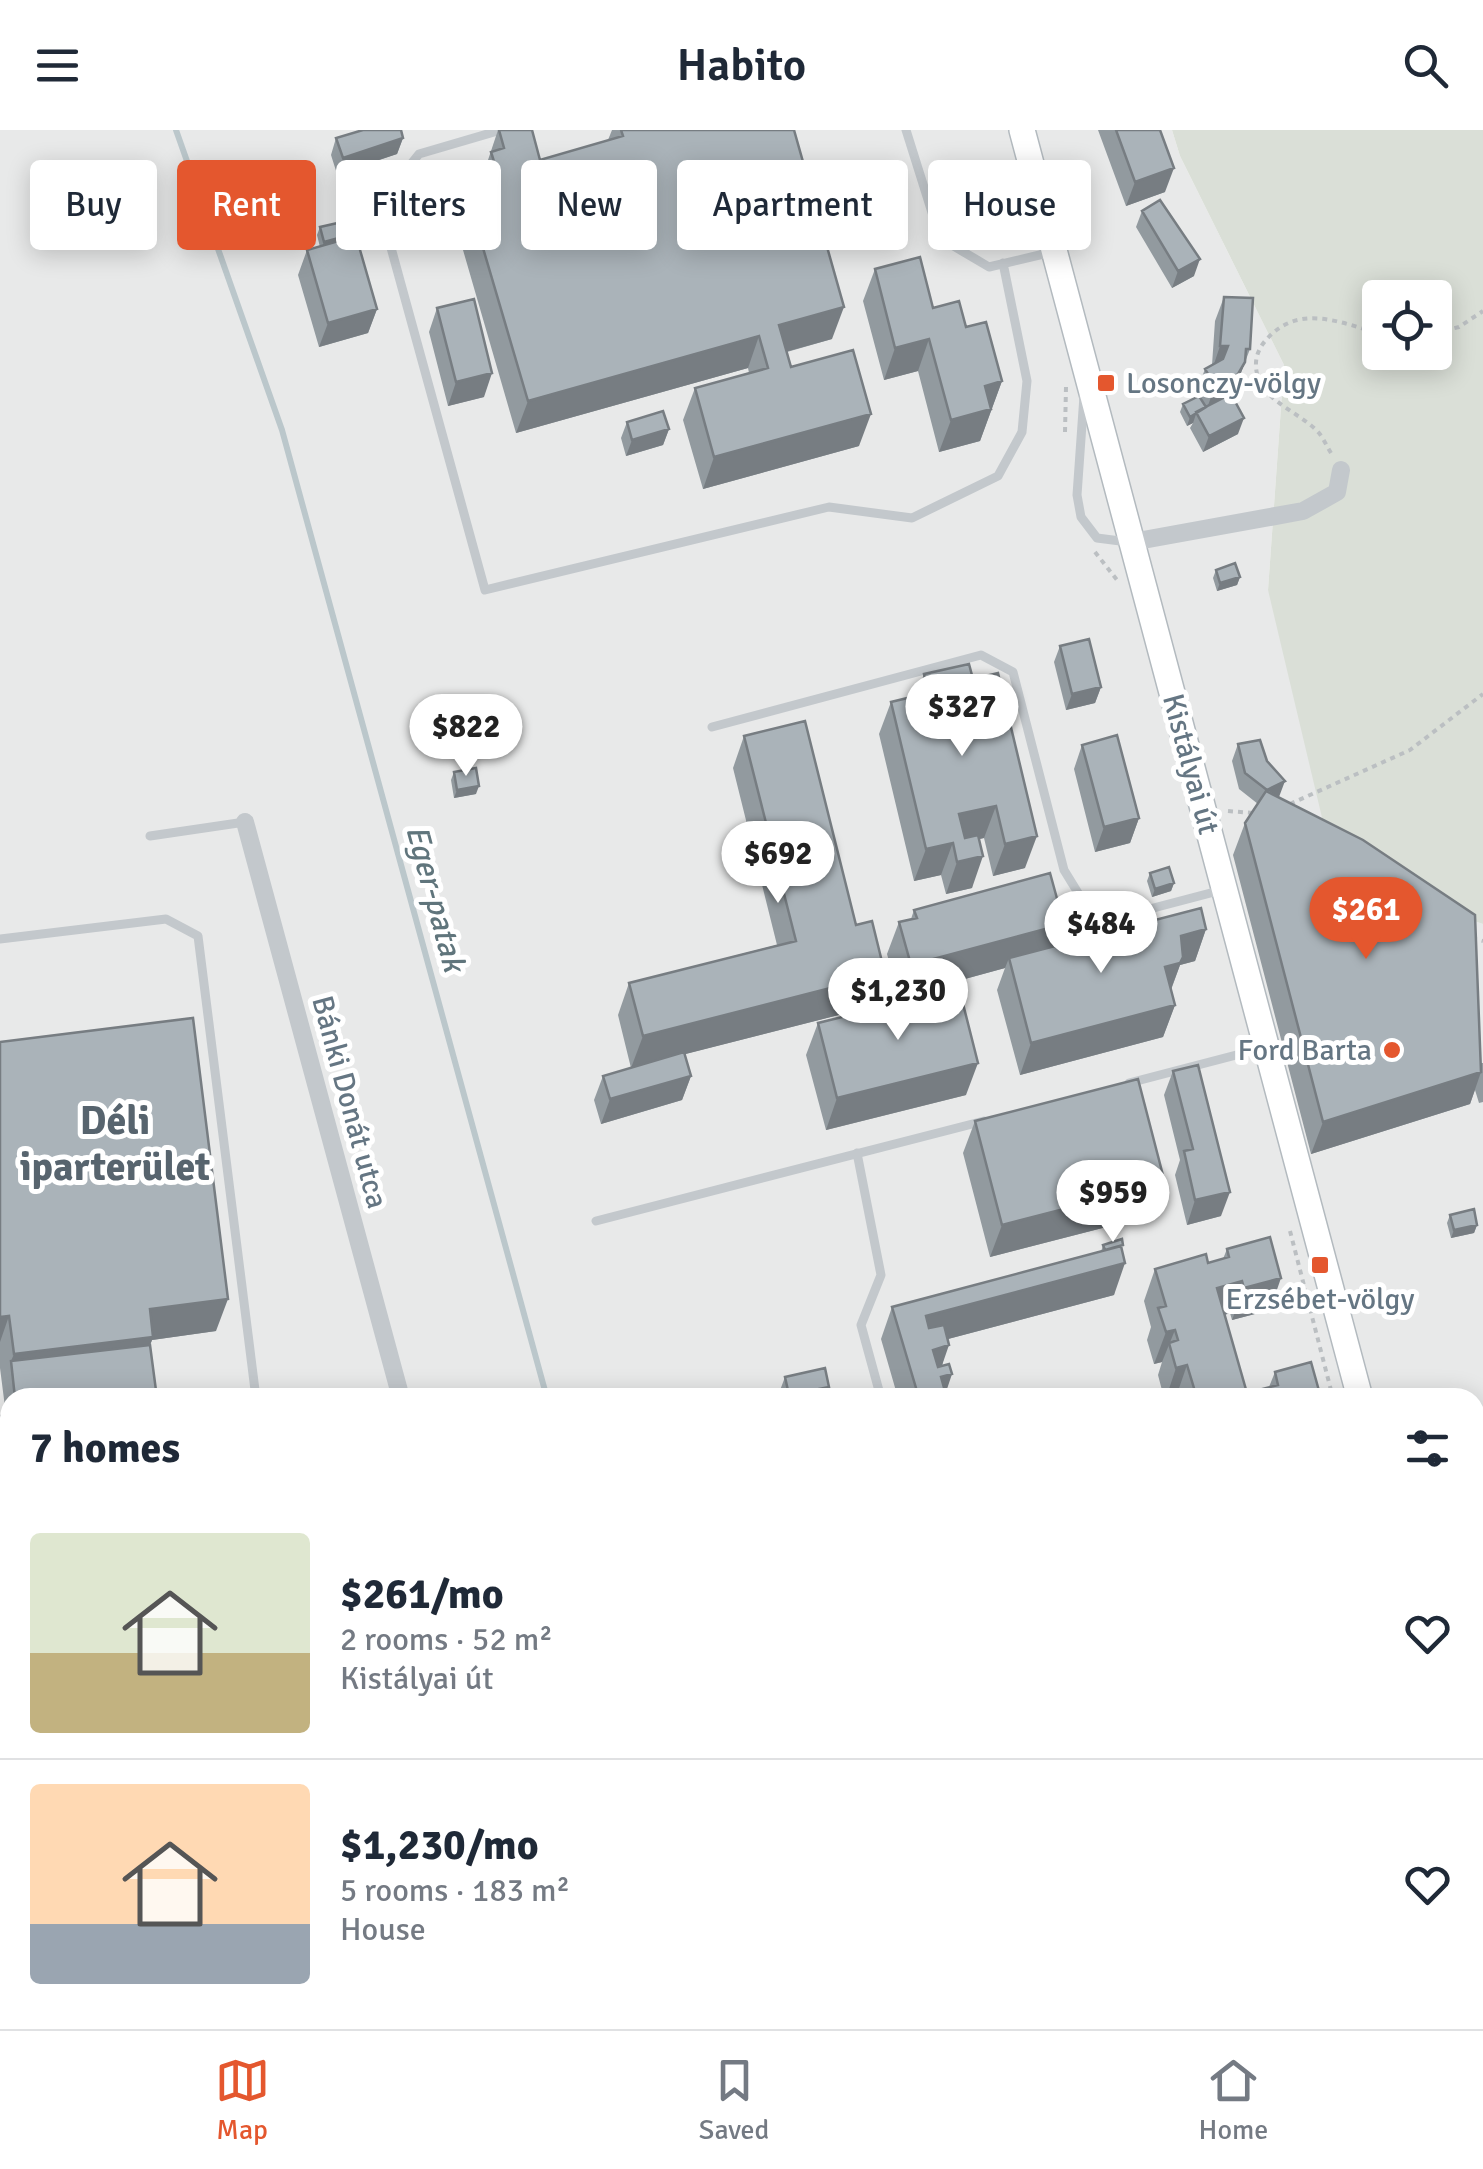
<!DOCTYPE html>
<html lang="en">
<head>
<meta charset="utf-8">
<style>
  :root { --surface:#fff; --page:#f6f6f7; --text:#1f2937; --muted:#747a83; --line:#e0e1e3; --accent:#e4572e }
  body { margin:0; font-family:Signika,sans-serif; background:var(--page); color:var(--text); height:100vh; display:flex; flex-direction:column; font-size:38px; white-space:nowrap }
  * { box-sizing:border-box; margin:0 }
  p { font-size:32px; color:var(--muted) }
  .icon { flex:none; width:55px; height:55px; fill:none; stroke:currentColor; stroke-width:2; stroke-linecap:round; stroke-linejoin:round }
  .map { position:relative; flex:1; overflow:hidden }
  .panel { position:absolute; left:0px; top:1258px; width:1485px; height:642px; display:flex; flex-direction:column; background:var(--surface); border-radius:30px 30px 0 0; box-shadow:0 5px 25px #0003 }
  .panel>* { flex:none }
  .hud { position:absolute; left:30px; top:30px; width:1425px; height:90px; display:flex; gap:20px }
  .buttons { position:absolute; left:1362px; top:150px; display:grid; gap:20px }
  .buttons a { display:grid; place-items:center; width:90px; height:90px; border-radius:10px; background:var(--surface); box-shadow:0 5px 25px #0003; font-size:50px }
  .price { position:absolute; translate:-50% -85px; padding:0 22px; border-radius:35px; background:#fff; color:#222; font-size:32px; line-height:65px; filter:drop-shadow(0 2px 5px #0008) }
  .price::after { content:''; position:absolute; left:50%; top:60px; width:30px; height:22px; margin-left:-15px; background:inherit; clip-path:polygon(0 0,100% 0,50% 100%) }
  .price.selected { background:var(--accent); color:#fff }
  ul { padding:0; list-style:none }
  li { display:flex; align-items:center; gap:30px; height:250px; padding:0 30px }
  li+li { border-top:2px solid var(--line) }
  li span { display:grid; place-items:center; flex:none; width:280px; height:200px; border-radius:10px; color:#555 }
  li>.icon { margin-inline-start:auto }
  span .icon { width:120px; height:120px; fill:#fffc; stroke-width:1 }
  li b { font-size:42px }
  h2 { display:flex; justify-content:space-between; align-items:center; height:120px; padding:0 30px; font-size:42px }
  .tag { padding:0 35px; border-radius:10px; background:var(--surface); box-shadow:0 5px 25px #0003; font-size:35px; line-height:90px }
  .tag.selected { background:var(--accent); color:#fff }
  header { display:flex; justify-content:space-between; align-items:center; height:130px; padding:0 30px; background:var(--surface); font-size:45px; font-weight:600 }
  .menu { display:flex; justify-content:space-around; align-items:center; height:140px; border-top:2px solid var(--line); background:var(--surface); font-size:28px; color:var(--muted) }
  .menu a { display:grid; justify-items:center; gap:5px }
  .menu .selected { color:var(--accent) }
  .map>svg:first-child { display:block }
</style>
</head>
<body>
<header><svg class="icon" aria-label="menu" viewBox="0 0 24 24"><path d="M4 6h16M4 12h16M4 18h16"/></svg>Habito<svg class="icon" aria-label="search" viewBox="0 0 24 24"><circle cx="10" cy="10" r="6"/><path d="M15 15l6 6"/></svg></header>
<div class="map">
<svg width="1483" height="1899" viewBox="0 0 1483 1899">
  <rect width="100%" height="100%" fill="#fafaf8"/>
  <path fill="#e8e9e9" d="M0,0H1172L1180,26L1284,235L1268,460L1468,789L1483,794V1535L1475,1539V1268H10V1890H1475V1582L1483,1600V1899H0Z"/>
  <path fill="#dadfd7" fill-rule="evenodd" d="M1172,0H1483V794L1468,789L1324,696L1268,460L1284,235L1180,26ZM1380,168H1435V222H1380Z"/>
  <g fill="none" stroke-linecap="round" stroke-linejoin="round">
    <path stroke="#bbc7cb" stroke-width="6" d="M176,0L282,300L547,1268
      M319,1899L324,1890"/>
    <defs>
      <path id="secondary" d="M1022,0L1360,1268
        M1475,1641L1483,1659"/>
    </defs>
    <use href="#secondary" stroke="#b3babf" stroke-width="28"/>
    <path stroke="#bbbfc2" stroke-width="4" stroke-dasharray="5 5" stroke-linecap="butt" d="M1435,203L1459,197L1483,181
      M1065,302L1066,257
      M1331,323C1327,317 1324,309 1319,303C1303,285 1271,274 1260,252C1253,237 1255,222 1266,210C1298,173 1340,192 1380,204
      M1095,422L1117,450
      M1290,674L1410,620L1483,564
      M1228,681L1253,683
      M1472,808L1483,811
      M1290,1101L1333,1268
      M1475,1715L1483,1732"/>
    <path stroke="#c3c8cc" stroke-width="9" d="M501,0L419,24L379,74L485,460L829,377L912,388L998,346L1022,302L1027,251L1003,133
      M906,0L940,108L989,137L1052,122
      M1084,266L1077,365L1081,387L1097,408L1128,412
      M712,597L981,525L1013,542L1064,740L1083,771L1123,786L1222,760
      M150,706L245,692
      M0,809L166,789L198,806L256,1268
      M1129,953L1244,923L1263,914
      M857,1023L881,1145L861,1195L881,1268
      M596,1091L984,991
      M0,1596L10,1595
      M705,1890L708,1899
      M867,1890L870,1899
      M1250,1890L1253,1899
      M1445,1890L1448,1899"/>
    <path stroke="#c3c8cc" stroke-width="18" d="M1132,412L1303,381L1337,362L1341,340
      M245,692L401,1268
      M199,1899L203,1890"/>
    <use href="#secondary" stroke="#fff" stroke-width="25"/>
  </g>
  <path fill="#929a9f" d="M498,0H532L540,30L608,10L612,0H794L832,209L787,222L791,237L859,316L703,359L683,290L695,258L749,243L748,238L516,303L452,82L463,50L483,45Z
    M1098,0H1160L1165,62L1126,76Z
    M336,8H403L397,24L337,44L331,25Z
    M1142,81L1194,146L1172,158L1136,97Z
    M320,97L346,106L345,110L377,179L368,203L319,217L298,145L307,120L320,117L317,105Z
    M875,139L933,178L966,197L1002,251L980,311L939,322L918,241L884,250L863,171Z
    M1224,167L1250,219L1236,256L1231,264L1238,304L1203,322L1190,298L1193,293L1187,296L1180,282L1183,274L1198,266L1196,263L1205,239L1212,235L1215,191Z
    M437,178L484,267L448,276L429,202Z
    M627,292L669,299L663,315L626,326L621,308Z
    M1216,440L1240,447L1237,455L1217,461L1213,448Z
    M1060,516L1101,557L1095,573L1066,580L1054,532Z
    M969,534L1025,738L993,746L984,708L979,709L972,758L946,764L941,745L914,751L879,604L891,572L916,566L924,544Z
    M744,606L874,876L685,924L691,946L682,970L601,994L594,970L603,946L631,938L618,885L629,853L777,815L733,638Z
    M1238,614L1481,933H1483V972L1479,973L1475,960L1470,974L1311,1024L1233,725L1245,693L1258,674L1239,659L1232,631Z
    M1082,615L1139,688L1130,713L1095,722L1074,639Z
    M454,642L476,664L454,668L451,650Z
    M1150,743L1174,753L1171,761L1152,767L1147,751Z
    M914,780L1064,794L1056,816L1206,799L1195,831L1180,835L1171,860L1175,875L1163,907L1020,945L997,860L1005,838L899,867L887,824L899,792L911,789Z
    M818,893L966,965L826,1000L806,925Z
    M0,912L216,1201L152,1210L150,1215L157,1268H10V1570L0,1571L6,1285L0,1238Z
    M1173,941L1221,1086L1187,1095L1175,1045L1180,1030L1164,965Z
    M975,991L1165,1053L1153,1085L990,1127L963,1023Z
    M1450,1085L1477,1095L1474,1103L1451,1108L1447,1093Z
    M1103,1115L1122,1119L1114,1165L948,1209L942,1236L946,1265L964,1268H898L881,1209L892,1177L1101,1122Z
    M1227,1119L1270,1180L1232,1190L1230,1183L1225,1185L1247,1263L1269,1257L1275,1242L1321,1268H1164L1158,1245L1162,1232L1154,1234L1147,1210L1151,1197L1144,1171L1155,1139L1208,1133L1223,1129Z
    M785,1247L829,1257L825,1268H780L779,1263Z
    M1483,1389V1406L1479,1407L1476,1399L1479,1390Z"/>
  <path fill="#777d82" d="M403,8L397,24L337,44L343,28Z
    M1174,38L1165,62L1126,76L1135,52Z
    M346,106L343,115L321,120L324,112Z
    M1200,129L1194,146L1172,158L1178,141Z
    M844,177L832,209L767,227L779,195Z
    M377,179L368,203L319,217L328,193Z
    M759,206L748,238L516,303L528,271Z
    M929,209L918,241L884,250L895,218Z
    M1220,216H1228L1219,241L1212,240Z
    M1245,232L1236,256L1229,268L1206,281L1215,256Z
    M492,243L484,267L448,276L456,252Z
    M1002,251L980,311L939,322L951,290L985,256Z
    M871,284L859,316L703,359L714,327Z
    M1196,284L1193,293L1187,296L1190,287Z
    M1244,288L1238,304L1203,322L1209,306Z
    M669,299L663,315L626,326L632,310Z
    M1240,447L1237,455L1217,461L1220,453Z
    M1101,557L1095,573L1066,580L1072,564Z
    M1285,651L1279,667L1267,660Z
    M479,656L476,664L454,668L457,660Z
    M996,676L984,708L952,715L941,745L914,751L926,719L959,684Z
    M1139,688L1130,713L1095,722L1104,697Z
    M1037,706L1025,738L993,746L1005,714Z
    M983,726L972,758L946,764L957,732Z
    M1174,753L1171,761L1152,767L1155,759Z
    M1064,794L1052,826L1009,828L1005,838L899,867L911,835Z
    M1206,799L1195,831L1180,835L1171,859L1165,837L1181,806Z
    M885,844L874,876L631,938L643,906Z
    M1175,875L1163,907L1020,945L1031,913Z
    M978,933L966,965L826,1000L837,968Z
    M1481,942L1470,974L1311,1024L1323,992Z
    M691,946L682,970L601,994L610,969Z
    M1165,1053L1153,1085L990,1127L1002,1095Z
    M1230,1062L1221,1086L1187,1095L1195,1070Z
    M1477,1095L1474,1103L1451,1108L1454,1100Z
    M1125,1133L1114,1165L914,1218L926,1186Z
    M1281,1148L1270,1180L1232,1190L1244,1158Z
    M1242,1151L1230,1183L1205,1190L1217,1158Z
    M228,1169L216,1201L152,1210L141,1239L11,1231L14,1224L150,1179Z
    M9,1186L0,1212V1187Z
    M1175,1200L1162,1232L1154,1234L1166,1202Z
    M949,1215L938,1247L933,1220Z
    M1187,1235L1176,1267L1166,1268L1176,1238Z
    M952,1244L944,1268L941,1247Z
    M829,1257L825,1268H788L789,1265Z
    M10,1547V1570L0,1571V1548Z
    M1483,1850V1880L1475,1882V1852Z"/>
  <path fill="#aab3b9" stroke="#777d82" stroke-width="2.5" d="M363,0H401L403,8L343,28L336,8Z
    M499,0H532L540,30L623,6L621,0H794L844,177L779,195L791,237L853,220L871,284L714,327L695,258L768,238L759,206L528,271L463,50L497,41L491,22L504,18Z
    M1116,0H1160L1174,38L1135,52Z
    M1160,70L1200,129L1178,141L1142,81Z
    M342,92L346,106L324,112L320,97Z
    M356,106L377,179L328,193L307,120Z
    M920,127L933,178L959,171L966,197L986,192L1002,251L985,256L991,279L951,290L929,209L895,218L875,139Z
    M1224,167L1253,168L1250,219H1246L1245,232L1238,244L1215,256L1205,239L1223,229L1228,216H1220Z
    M474,169L492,243L456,252L437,178Z
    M1231,264L1244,288L1209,306L1196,282Z
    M1199,266L1206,277L1190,287L1183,274Z
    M663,281L669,299L632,310L627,292Z
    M1235,433L1240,447L1220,453L1216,440Z
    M1089,509L1101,557L1072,564L1060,516Z
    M969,534L973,549L998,543L1037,706L1005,714L996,676L959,684L965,708L978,705L983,726L957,732L953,713L926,719L891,572L928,563L924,544Z
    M805,591L856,795L872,791L885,844L643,906L629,853L796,811L744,606Z
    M1117,605L1139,688L1104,697L1082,615Z
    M1260,610L1267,631L1285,651L1267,660L1245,643L1238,614Z
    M476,638L479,656L457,660L454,642Z
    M1266,661L1363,710L1475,785L1481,942L1323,992L1245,693Z
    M1169,737L1174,753L1155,759L1150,743Z
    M1050,743L1064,794L911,835L899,792L917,788L914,780Z
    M1201,778L1206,799L1181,806L1183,827L1180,833L1165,837L1175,875L1031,913L1009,828Z
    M959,858L978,933L837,968L818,893Z
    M193,888L228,1169L150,1179L153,1207L14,1224L9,1186L0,1187V912Z
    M684,922L691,946L610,969L603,946Z
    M1198,935L1230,1062L1195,1070L1184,1021L1193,1019L1173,941Z
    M1138,949L1165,1053L1002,1095L975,991Z
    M1474,1079L1477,1095L1454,1100L1450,1085Z
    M1270,1107L1281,1148L1244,1158L1242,1151L1217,1158L1247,1263L1278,1255L1275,1242L1311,1232L1321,1268H1197L1187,1235L1176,1238L1169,1213L1178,1210L1175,1200L1166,1202L1158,1178L1166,1176L1155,1139L1206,1124L1208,1133L1229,1127L1227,1119Z
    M1122,1109L1123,1115L1105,1120L1103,1115Z
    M1121,1116L1125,1133L926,1186L929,1198L944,1195L949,1215L933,1220L938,1237L949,1234L952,1244L941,1247L946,1265L962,1260L964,1268H919L892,1177Z
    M150,1215L157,1268H15L11,1231Z
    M825,1238L829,1257L789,1265L785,1247Z
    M10,1285V1547L0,1548V1286Z
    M1483,1753V1850L1475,1852V1754Z
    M0,1879H10V1890H60V1899H0Z
    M1483,1889V1899H1479L1477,1891Z"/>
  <g fill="#e4572e" stroke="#fff" stroke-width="4">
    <rect x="1096" y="243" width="20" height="20" rx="5"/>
    <circle cx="1392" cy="920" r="10"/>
    <rect x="1310" y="1125" width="20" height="20" rx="5"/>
  </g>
  <g text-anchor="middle" stroke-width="10" stroke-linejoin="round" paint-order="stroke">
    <g font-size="30" fill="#657683" stroke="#fff" text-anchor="start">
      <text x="1126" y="263">Losonczy-völgy</text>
      <text x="1372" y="930" text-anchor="end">Ford Barta</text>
      <text x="1320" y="1179" text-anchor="middle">Erzsébet-völgy</text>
    </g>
    <g font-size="30" fill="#657683" stroke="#fff">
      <text transform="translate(1191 634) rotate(75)" y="10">Kistályai út</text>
      <text transform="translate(350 972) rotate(75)" y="10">Bánki Donát utca</text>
    </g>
    <g font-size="32" font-style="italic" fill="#60757c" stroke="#fff">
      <text transform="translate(436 768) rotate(75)" y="11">Eger-patak</text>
    </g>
    <g font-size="40" font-weight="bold" fill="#57646e" stroke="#fff">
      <text x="115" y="1004">Déli<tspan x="115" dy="46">iparterület</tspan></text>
    </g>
  </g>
</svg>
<div class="buttons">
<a><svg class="icon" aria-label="locate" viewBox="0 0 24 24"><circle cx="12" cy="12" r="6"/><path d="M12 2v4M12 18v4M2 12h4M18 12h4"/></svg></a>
</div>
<b class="price" style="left:962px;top:629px">$327</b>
<b class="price" style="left:466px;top:649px">$822</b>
<b class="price" style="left:778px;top:776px">$692</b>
<b class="price selected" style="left:1366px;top:832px">$261</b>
<b class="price" style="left:1101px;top:846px">$484</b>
<b class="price" style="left:898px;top:913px">$1,230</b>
<b class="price" style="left:1113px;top:1115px">$959</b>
<div class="hud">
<a class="tag">Buy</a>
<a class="tag selected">Rent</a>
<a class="tag">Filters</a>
<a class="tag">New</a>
<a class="tag">Apartment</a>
<a class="tag">House</a>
</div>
<section class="panel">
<h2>7 homes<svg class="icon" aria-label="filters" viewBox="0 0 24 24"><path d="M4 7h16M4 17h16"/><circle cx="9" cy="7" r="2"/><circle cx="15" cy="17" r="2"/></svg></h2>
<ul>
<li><span style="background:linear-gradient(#dfe7d0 60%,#c2b280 0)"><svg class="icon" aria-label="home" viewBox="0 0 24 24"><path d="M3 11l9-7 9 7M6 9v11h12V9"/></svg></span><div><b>$261/mo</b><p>2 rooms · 52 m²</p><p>Kistályai út</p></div><svg class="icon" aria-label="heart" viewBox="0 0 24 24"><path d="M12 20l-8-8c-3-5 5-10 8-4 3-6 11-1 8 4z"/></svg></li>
<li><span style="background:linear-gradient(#ffd9b3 70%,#9aa5b1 0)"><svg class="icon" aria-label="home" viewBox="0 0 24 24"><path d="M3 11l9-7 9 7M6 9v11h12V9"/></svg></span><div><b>$1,230/mo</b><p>5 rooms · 183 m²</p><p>House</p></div><svg class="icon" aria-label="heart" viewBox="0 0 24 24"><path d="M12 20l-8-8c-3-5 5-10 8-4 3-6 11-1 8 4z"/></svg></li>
</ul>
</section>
</div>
<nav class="menu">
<a class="selected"><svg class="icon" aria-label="map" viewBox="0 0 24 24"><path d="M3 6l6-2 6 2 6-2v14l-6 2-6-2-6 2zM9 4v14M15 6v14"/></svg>Map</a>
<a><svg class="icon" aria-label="saved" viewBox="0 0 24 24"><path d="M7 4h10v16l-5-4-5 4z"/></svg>Saved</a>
<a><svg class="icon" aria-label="home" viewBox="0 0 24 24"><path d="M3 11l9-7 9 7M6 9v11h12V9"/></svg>Home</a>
</nav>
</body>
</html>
